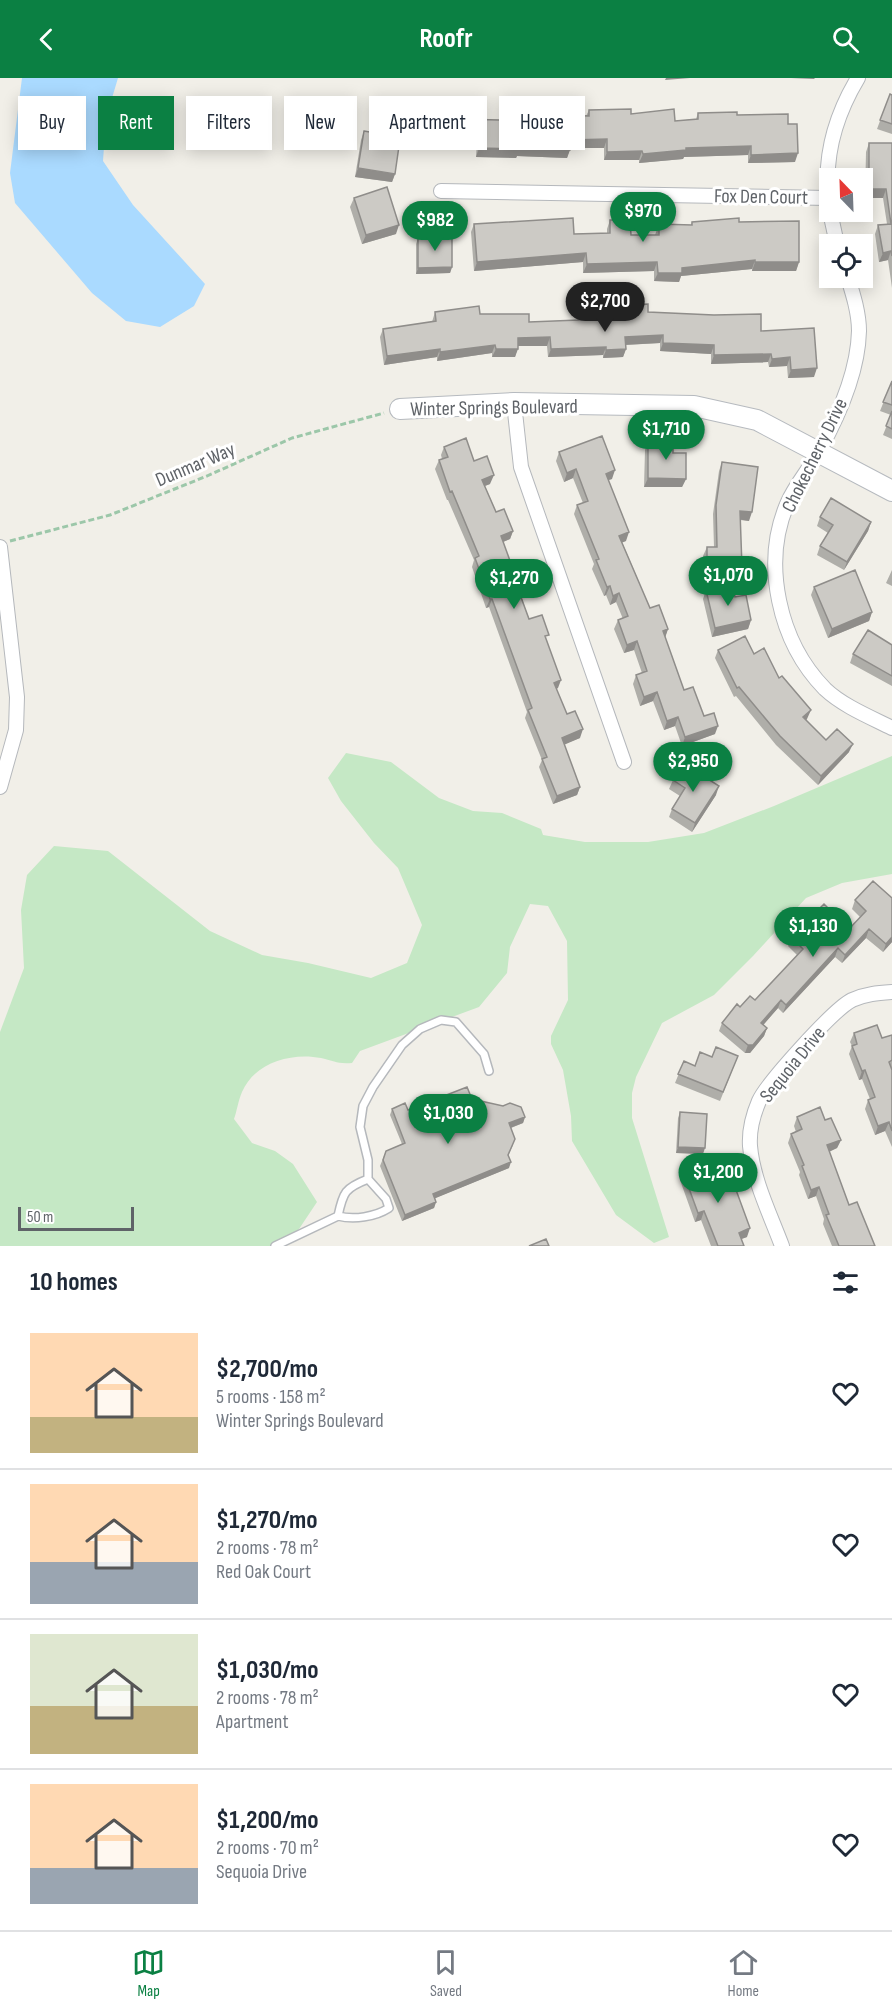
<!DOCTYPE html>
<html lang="en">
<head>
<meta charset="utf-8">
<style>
  :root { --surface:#fff; --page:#f6f6f7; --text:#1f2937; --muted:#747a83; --line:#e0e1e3; --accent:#0b8043 }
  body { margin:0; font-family:"Sofia Sans Condensed",sans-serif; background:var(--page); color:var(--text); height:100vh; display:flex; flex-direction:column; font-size:22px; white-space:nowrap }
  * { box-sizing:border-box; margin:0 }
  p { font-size:20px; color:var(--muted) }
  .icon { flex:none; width:33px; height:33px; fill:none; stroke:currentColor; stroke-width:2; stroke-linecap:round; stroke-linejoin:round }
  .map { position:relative; height:1168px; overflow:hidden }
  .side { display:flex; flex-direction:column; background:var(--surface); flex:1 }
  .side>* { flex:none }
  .guide { position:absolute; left:18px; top:18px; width:856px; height:54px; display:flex; gap:12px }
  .needle { width:39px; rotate:337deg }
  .controls { position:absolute; left:819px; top:90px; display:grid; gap:12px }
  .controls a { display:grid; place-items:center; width:54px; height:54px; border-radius:0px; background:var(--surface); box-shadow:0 3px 15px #0003; font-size:30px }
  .scale { position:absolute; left:18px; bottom:15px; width:116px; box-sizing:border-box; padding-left:6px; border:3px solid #5f6368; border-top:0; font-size:16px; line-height:21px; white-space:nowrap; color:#5f6368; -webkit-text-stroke:4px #fff; paint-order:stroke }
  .price { position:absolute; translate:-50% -51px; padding:0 14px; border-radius:21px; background:var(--accent); color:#fff; font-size:20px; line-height:39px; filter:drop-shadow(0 2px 3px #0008) }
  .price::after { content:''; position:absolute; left:50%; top:36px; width:18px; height:14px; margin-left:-9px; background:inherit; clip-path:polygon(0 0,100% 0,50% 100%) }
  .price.current { background:#222; color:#fff }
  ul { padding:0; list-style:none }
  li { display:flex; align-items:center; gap:18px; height:150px; padding:0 30px }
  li+li { border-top:2px solid var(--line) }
  li span { display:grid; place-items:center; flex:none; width:168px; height:120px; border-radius:0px; color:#555 }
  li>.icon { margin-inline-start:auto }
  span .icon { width:72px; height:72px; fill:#fffc; stroke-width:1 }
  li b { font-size:26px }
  h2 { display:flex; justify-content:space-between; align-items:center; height:72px; padding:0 30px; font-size:26px }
  .pill { padding:0 21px; border-radius:0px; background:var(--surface); box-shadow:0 3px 15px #0003; font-size:21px; line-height:54px }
  .pill.current { background:var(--accent); color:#fff }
  header { display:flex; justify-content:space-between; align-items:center; height:78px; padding:0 30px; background:var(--accent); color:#fff; font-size:27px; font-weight:700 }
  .tab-bar { display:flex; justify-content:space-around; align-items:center; height:84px; border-top:2px solid var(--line); background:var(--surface); font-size:16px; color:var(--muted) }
  .tab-bar a { display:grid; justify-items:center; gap:3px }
  .tab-bar .current { color:var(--accent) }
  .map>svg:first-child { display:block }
</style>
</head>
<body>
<header><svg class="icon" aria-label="back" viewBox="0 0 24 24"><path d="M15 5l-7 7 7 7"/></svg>Roofr<svg class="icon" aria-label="search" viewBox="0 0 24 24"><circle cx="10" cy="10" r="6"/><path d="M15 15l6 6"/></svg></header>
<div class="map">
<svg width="892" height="1168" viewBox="0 0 892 1168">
  <rect width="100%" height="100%" fill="#f1efe8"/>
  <path fill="#c5e8c5" d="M346,675L391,684L439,720L473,733L502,735L541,751L543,757L585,764H648L704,755L774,728L892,678V796L842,805L806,820L753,878L714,917L662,945L636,999L632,1015V1040L669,1159L654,1165L616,1137L572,1063L571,1038L563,992L551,966V958L568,922L567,863L548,828L530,826L510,869L507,895L479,929L360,973L352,985C336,986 335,983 321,980C291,974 254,985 242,1014C238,1023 237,1033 234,1041L252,1065L275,1073L293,1086L317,1124L299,1151L277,1168H0V954L24,890L21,832L27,797L54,768L108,773L210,853L262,877L308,885L371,900L407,885L422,847L398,790L374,765L341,723L328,700Z"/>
  <path fill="#aadaff" d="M22,0H118L106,40L103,83L133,127L205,206L194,228L160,249L126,243L92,215L15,125L10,95Z"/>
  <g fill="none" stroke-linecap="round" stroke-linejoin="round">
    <defs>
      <path id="lane" d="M338,1138C343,1114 345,1110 368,1101
        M275,1168L338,1138C354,1142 375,1139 389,1130L386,1121L368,1101V1082L360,1049L363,1028L373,1009L402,967L420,951L441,942L456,944L484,976L489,993"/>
      <path id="street" d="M441,113L828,120
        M830,130C822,83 834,40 858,0
        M830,134L837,166
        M848,200C853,216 859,235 859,253C858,295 839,337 819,373C810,391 796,406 788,424C761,485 779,564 825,611C843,628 870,639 892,650
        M514,325L521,389L624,684
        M0,469L17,619L16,652L0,709
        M782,1168C770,1136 753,1102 750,1068C749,1053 753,1037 759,1023C767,1005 834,931 852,922C865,916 878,915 892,914"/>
      <path id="secondary" d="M400,331L514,325L694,328L757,342L892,413"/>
    </defs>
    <use href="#lane" stroke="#b5b8bc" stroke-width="10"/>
    <use href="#street" stroke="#b5b8bc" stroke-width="16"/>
    <use href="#secondary" stroke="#b6babf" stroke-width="22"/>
    <path stroke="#9cc7a9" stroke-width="3" stroke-dasharray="6 3" stroke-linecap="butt" d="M10,463L110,437L207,398L292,360L384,335"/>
    <use href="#lane" stroke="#fff" stroke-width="7"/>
    <use href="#street" stroke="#fff" stroke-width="14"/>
    <use href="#secondary" stroke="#fff" stroke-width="20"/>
  </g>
  <path fill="#afaea9" d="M890,16L892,17V56L877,51Z
    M422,22L459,41L532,43L534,36L586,38L589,32L631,36L675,43L696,41L698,35L737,37L788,46L795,84L748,85V77L684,79L683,81L639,85V82H604V70H570L567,80L517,78L516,80L476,79L477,63L429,59L430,52L417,50L419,31Z
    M364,53L385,66L395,96L392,104L355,99L361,62Z
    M869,65H892V210L888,182L879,184L875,156L878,147L887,146L883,120H865L866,74Z
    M354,120L396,156L362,166L350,129Z
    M610,142L631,157H655L659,146L691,147L692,144H739L799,184L796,193H752V191L681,198L679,204L654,203V193L583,195V184L474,193L471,154L474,146L574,156L607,155V151Z
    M418,160L452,189L450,195L416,196V166Z
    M604,228L648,234L761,253L814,299L788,300L787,288L769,289L768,284L711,286V276L660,273V265L626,267V271L623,279L603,280V277L548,279L547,268H518L515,279H492V275L437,283V279L384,287L380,259L383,251L432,244L435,234L480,236L529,244L601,241V237Z
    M892,303V361L883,357L891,337L880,333Z
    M648,363L673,375L686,401L682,409H644L645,372Z
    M444,369L474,383L490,406L485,408L496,434L513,453L510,461L503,464L513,491L532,507L529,515L521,518L529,541L547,563L558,610L556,611L567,636L580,660L564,666L580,709L577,717L553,726L539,689L542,682L525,640L527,634L489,529L486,530L472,489L474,482L448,422H447L435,391L439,382L442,381L441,377Z
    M559,374L612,401L608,402L626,463L622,464L650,530L668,551L665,559L684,612L704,638L715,656L682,668L675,648L664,652L653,623L640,628L633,606L636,597L642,595L634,572L624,575L614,551L618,542L623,541L616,524L610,527L606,517L604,518L592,491L594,486L574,436L577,427L583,425L573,400L564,404L556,383Z
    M722,384L749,443L740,442L742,489L738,498L704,499L703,478L707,469H714L713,436L719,393Z
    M820,439L871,444L868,453L844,492L817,477L820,468L828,455L817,448Z
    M892,492V508L886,505Z
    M814,509L872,534L869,543L828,560L811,517Z
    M706,512L735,519L751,542L748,551L712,559L703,521Z
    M892,567V608L850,585L853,576Z
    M718,572L754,576L779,600L807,641L806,642L826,662L849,674L818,707L776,667L736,618L734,619L715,580Z
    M673,702L716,717L692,754L669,739L672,731L680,718L669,711Z
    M892,820V864L883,874L866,860L842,885L835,879L783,935L778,930L763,947L767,950L764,958L750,975H745L719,953L722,945L740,929L755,922L797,877L788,868L791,859L849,851L860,839L852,831L855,822Z
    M854,955L882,960L892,957V1069L885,1053L875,1057L865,1031L868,1022L870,1021L862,1001L859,1002L849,976L852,968L850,964Z
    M738,978L720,1023L675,1005L684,983L695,988L712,979Z
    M472,1021L525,1039L523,1045L511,1050L513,1067L508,1078L509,1090L435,1120L436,1124L434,1130L402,1143L380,1088L386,1073L402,1066L390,1037L392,1031L408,1032Z
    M680,1034L703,1076L676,1075L678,1040Z
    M797,1039L825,1042L841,1062L837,1070L829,1074L849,1127L875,1168H832L823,1146L824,1141L816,1118L808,1121L799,1097L800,1094L788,1065L791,1056L796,1054L794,1048Z
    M683,1094L721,1105L747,1159L741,1161L744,1168H711L701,1142L695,1144L680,1102Z"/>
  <path fill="#8f8d8a" d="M666,0H690L665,2Z
    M791,0H815L814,1Z
    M420,42L433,43L430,52L417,50Z
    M432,50L480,54L477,63L429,59Z
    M607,61L604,70H568L571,62Z
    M751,68L748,77L684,79L683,81L639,85L643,76L686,70Z
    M520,69L570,72L567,80L517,78L516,80L476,79L479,70Z
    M642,73L639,82H604L607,74Z
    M798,75L795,84L748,85L751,77Z
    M358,90L395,96L392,104L355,99Z
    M869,111H886L883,120H865Z
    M399,147L396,156L362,166L366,157Z
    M891,173L888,182L879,184L883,175Z
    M586,175L583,184L474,193L477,184Z
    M755,182L752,191L681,198L679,204L654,203L658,195L682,190Z
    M657,184L654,193L583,195L587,186Z
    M755,184H799L796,193H752Z
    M452,189L450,195L416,196L418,190Z
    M663,257L660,265L622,267L625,259Z
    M550,259L547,268H514L518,260Z
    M663,265L714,267L711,276L660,273Z
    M495,267L492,275L437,283L440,274Z
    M606,269L603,277L548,279L551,271Z
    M440,271L437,279L384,287L387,278Z
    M496,271H518L515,279H492Z
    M626,271L623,279L603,280L606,272Z
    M771,276L768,284L711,286L714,277Z
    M790,279L787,288L769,289L772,281Z
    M817,290L814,299L788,300L791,292Z
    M576,391L573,400L564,404L567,395Z
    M615,392L612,401L602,404L606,396Z
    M494,397L490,406L479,410L482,402Z
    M648,400L686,401L682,409H644Z
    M740,433L752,434L749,443L737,441Z
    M871,444L868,453L844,492L847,484Z
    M513,453L510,461L498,466L501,458Z
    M629,454L626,463L616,467L619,458Z
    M742,489L738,498L704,499L707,490Z
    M532,507L529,515L515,520L518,511Z
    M610,508L606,517L604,518L607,509Z
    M619,515L616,524L610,527L613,518Z
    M490,521H492L489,529L486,530Z
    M872,534L869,543L828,560L832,551Z
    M751,542L748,551L712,559L715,550Z
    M668,551L665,560L663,553Z
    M637,563L634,572L624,575L627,567Z
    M561,602L558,610L551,613L554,605Z
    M657,614L653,623L640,628L644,619Z
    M811,632L807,641L800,648L803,639Z
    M678,639L675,648L664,652L667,643Z
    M718,648L715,656L682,668L685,659Z
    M583,651L580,660L559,669L562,660Z
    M853,666L849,674L818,707L821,698Z
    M719,708L716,717L692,754L695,745Z
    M580,709L577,717L553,726L557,718Z
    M869,851L866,860L842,885L845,877Z
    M892,859V864L883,874L886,866Z
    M838,870L835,879L783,935L786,927Z
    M781,922L778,930L758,953L761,945Z
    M767,950L764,958L750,975H745L748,967Z
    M865,992L862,1001L859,1002L862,993Z
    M525,1039L523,1045L507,1051L509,1045Z
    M889,1044L885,1053L875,1057L878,1048Z
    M841,1062L837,1070L824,1076L827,1067Z
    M678,1069L705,1070L703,1076L676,1075Z
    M511,1084L509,1090L431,1122L433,1116Z
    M819,1109L816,1118L808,1121L811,1112Z
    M436,1124L434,1130L402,1143L405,1137Z
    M704,1133L701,1142L695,1144L698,1135Z
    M750,1150L747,1159L736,1163L739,1155Z"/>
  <path fill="#cccac5" stroke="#8f8d8a" stroke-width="1.5" d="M890,16L892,17V46L880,42Z
    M422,22L460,25L459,41L534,43V36L589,38V32L631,31V36L674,31L675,43L698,41V35L737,34V37L788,36V46H797L798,75L751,77V68L686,70V72L643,76L642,73L607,74V61L571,62L570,72L520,69L519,71L479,70L480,54L432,50L433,43L420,42Z
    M364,53L387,57L385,66L399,68L395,96L358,90Z
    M869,65H892V178L891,173L883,175L878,147L891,146L886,111H869Z
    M387,109L399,147L366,157L354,120Z
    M573,140L574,156L610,155V142H630L631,157H659V146L692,147V144L739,140V144L799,143V184H755V182L682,190V195H658L657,184L587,186L586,175L477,184L474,146Z
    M452,159V189L418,190V160Z
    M648,226V234L714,237L761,236V253L814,250L817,290L791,292L790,279L772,281L771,276L714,277V267L663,265V257L625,259L626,271L606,272V269L551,271L550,259L518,260V271H496L495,267L440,274V271L387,278L383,251L436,243L435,234L479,228L480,236H529V244L604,241V228Z
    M892,303V327L883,324Z
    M892,333V351L886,348Z
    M602,358L615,392L606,396L629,454L619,458L650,530L659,527L668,551L663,553L684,612L693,609L704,638L714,635L718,648L685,659L678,639L667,643L657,614L644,619L636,597L647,593L637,563L627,567L618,542L628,538L619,515L613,518L610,508L607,509L596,482L599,481L577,427L588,423L576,391L567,395L559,374Z
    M466,360L474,383L487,378L494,397L482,402L496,434L504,431L513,453L501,458L513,491L525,487L532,507L518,511L529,541L542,537L549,557L545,558L561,602L554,605L567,636L575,633L583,651L562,660L580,709L557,718L542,681L547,679L528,632L532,630L492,521H490L475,480L479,478L452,413L450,414L439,382L448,379L444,369Z
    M648,363H673V375H686V401L648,400Z
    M722,384L758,389L752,434L740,433L742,489L707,490V469H717L716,427Z
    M831,420L871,444L847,484L820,468L833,447L820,439Z
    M855,492L872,534L832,551L814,509Z
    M732,506L735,519L746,517L751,542L715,550L706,512Z
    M868,552L892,567V598L853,576Z
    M745,558L754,576L764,570L779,600L782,598L811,632L803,639L826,662L837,651L853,666L821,698L780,658L739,609L737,610L718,572Z
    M683,685L719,708L695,745L672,731L685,710L673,702Z
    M873,803L892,820V859L886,866L869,851L845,877L838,870L786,927L781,922L761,945L767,950L753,967H748L722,945L737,926L740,929L750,918L755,922L803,871L791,859L824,826L849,851L866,833L855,822Z
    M877,947L882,960L892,957V982L889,984L892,992V1053L889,1044L878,1048L868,1022L875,1019L865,992L862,993L852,968L857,966L854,955Z
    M716,969L738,978L723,1014L678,996L684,983L695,988L700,974L712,979Z
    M467,1009L472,1021L503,1028L510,1025L521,1029L525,1039L509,1045L515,1061L508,1077L511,1084L433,1116L436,1124L405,1137L383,1082L386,1073L405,1065L392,1031L405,1025L408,1032Z
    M820,1029L825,1042L831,1040L841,1062L827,1067L849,1127L857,1124L875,1168H839L826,1137L829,1136L819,1109L811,1112L802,1088L804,1087L791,1056L802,1051L797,1039Z
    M680,1034L707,1036L705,1070L678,1069Z
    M713,1083L721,1105L732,1101L750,1150L739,1155L744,1168H718L704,1133L698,1135L683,1094Z
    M546,1161L549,1168H529Z"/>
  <g text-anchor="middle" stroke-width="6" stroke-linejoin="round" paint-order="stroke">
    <g font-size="20" fill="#5f6368" stroke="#fff">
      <text transform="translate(761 118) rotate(1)" y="7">Fox Den Court</text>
      <text transform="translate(494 329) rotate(-1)" y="7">Winter Springs Boulevard</text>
      <text transform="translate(814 377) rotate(-64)" y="7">Chokecherry Drive</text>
      <text transform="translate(195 386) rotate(-23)" y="7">Dunmar Way</text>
      <text transform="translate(792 986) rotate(-51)" y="7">Sequoia Drive</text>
    </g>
  </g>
</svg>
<div class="controls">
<a><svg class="needle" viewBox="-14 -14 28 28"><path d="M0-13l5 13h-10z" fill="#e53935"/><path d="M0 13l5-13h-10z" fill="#747a83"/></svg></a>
<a><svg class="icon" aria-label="locate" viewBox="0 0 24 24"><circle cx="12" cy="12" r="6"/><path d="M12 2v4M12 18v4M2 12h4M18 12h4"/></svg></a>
</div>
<div class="scale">50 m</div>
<b class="price" style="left:643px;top:165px">$970</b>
<b class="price" style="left:435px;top:174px">$982</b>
<b class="price current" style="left:605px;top:255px">$2,700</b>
<b class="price" style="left:666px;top:383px">$1,710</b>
<b class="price" style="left:728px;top:529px">$1,070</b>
<b class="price" style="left:514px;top:532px">$1,270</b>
<b class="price" style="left:693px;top:715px">$2,950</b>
<b class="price" style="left:813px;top:880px">$1,130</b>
<b class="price" style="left:448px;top:1067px">$1,030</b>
<b class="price" style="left:718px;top:1126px">$1,200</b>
<div class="guide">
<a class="pill">Buy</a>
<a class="pill current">Rent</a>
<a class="pill">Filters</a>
<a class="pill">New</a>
<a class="pill">Apartment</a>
<a class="pill">House</a>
</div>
</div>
<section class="side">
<h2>10 homes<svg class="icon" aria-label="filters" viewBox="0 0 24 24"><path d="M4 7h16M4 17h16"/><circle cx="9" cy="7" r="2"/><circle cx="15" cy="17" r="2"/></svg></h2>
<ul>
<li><span style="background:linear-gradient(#ffd9b3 70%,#c2b280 0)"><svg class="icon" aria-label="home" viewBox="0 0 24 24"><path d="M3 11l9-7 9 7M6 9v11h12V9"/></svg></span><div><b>$2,700/mo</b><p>5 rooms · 158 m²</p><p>Winter Springs Boulevard</p></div><svg class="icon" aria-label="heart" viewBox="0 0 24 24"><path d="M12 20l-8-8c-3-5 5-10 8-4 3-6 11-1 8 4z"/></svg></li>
<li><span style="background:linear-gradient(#ffd9b3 65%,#9aa5b1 0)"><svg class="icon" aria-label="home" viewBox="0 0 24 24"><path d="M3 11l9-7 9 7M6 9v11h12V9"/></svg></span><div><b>$1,270/mo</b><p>2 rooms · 78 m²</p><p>Red Oak Court</p></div><svg class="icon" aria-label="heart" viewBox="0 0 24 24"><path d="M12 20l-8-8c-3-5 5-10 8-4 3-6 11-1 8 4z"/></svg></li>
<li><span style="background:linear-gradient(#dfe7d0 60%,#c2b280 0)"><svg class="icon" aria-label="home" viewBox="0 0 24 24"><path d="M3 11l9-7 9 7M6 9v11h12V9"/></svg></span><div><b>$1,030/mo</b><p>2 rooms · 78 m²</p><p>Apartment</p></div><svg class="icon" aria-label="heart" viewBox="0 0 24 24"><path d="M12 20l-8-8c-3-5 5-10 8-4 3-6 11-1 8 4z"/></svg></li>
<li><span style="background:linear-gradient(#ffd9b3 70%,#9aa5b1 0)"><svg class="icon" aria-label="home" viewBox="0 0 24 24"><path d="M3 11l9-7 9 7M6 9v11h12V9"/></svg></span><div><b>$1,200/mo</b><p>2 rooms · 70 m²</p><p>Sequoia Drive</p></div><svg class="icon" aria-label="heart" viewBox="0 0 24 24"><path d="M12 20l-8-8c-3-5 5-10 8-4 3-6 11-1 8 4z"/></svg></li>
</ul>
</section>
<nav class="tab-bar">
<a class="current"><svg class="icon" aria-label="map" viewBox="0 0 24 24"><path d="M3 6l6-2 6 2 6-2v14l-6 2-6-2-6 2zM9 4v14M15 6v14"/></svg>Map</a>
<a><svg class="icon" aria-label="saved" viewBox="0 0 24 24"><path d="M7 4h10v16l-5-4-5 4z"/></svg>Saved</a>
<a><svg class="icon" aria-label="home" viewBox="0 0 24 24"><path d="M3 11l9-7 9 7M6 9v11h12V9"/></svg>Home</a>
</nav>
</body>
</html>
